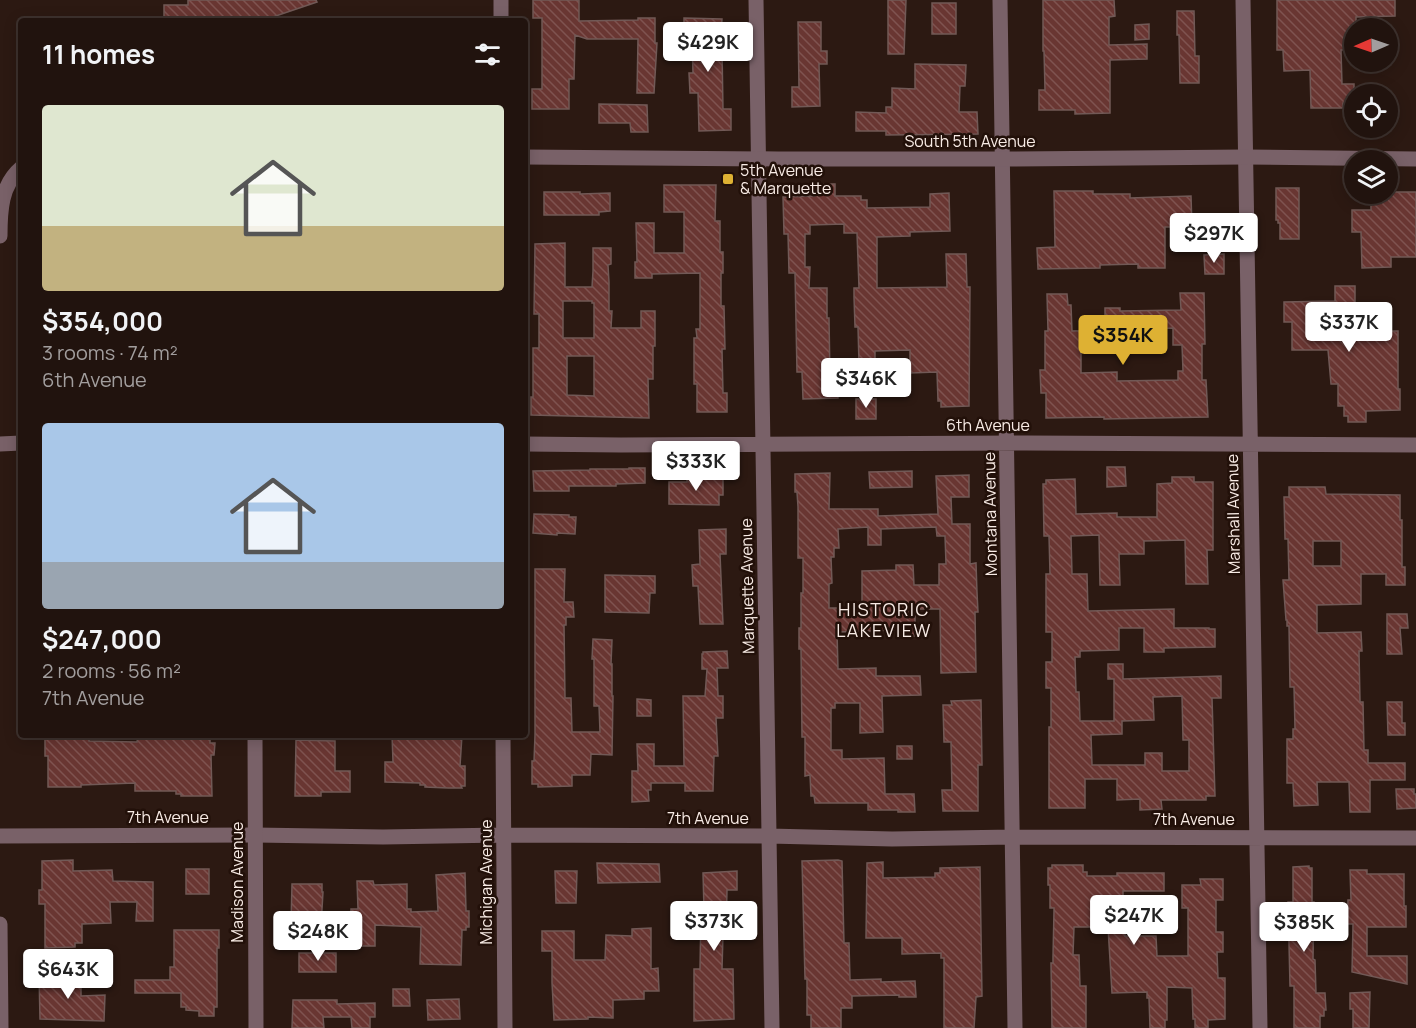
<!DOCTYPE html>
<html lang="en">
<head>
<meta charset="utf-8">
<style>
  :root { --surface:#21130e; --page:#2d201c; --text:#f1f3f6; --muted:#a29e9e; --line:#3e322e; --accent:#deb133 }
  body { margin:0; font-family:Manrope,sans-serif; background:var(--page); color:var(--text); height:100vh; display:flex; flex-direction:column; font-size:22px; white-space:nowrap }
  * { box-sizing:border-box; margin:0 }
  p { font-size:20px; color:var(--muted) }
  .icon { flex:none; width:33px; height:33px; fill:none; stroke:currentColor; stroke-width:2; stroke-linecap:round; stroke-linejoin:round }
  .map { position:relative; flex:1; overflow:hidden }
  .details { position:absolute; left:18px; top:18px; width:510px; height:720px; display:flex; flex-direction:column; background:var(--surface); border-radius:6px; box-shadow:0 3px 15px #0003,0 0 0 2px var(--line) }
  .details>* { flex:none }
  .needle { width:39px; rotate:268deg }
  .tools { position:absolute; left:1344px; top:18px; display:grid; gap:12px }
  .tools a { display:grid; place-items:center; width:54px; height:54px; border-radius:50%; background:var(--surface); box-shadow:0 3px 15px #0003,0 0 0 2px var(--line); font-size:30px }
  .price { position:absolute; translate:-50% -51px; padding:0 14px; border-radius:6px; background:#fff; color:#222; font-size:20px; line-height:39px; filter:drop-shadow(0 2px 3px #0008) }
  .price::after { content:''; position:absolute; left:50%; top:36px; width:18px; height:14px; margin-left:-9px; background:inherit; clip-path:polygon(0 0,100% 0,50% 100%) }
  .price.selected { background:var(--accent); color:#111 }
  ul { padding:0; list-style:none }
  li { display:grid; align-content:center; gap:12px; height:318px; padding:0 24px }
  li span { display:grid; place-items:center; height:186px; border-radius:6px; color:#555 }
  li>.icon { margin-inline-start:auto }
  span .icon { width:108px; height:108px; fill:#fffc; stroke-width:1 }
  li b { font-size:26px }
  h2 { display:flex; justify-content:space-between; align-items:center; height:72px; padding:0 24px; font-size:26px }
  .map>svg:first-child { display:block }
</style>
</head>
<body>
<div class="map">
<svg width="1416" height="1028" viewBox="0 0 1416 1028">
  <defs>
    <pattern id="building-back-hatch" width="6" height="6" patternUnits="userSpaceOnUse" patternTransform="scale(1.5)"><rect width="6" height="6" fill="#693632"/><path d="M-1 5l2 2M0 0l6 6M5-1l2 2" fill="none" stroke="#7f5350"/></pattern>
  </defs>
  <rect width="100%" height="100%" fill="#2c1912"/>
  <path fill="url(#building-back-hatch)" stroke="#715956" stroke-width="1.5" fill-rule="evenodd" d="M188,0H316L317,2L261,21H164V5H188Z
    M533,0H579V21L638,20V18H655V43H657L654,93H637L638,39H587L575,35L574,79H569V109H532V89H542V18H533Z
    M888,0H906L904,54H888Z
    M1043,0H1114L1115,16L1109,17V45L1147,44V59L1110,60V113L1075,114V110H1039V90H1045L1044,51H1043Z
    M1277,0H1395V16L1356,17V28H1354V35H1353V50H1341L1342,84H1354V103H1343V108H1311L1310,70L1284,71L1283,50H1277Z
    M932,3H956V34H932Z
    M1177,11H1194L1195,56H1199V83H1180L1179,35H1177Z
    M684,18L722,19L720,49H722L723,109H731V130L699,131L698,93H690L689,73H693L692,40H684Z
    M798,22H821V51H827V64H819L820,106L792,107V87H799Z
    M1149,24V39L1135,40V25Z
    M915,64L966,65L965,86H960L959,112H977L978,134L886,135V131H856V112L886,113V107H892V88L915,89Z
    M599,104L647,105L648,132H631L630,123H599Z
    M815,184H835V196H861V200H867V208L930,207V194L949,193L950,231L910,232V236L877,237V288L947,287L946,254H966L967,287H970L969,406L941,407V401H938L937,372L910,373V350L875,351V363L859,364L858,327H855L854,297V288H859L857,233H844V224L810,225V234H805V267H810L809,288H827V318H829L830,378H837L838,398L803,399L802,372H797L795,273H789L788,234H784L783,197L815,196Z
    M664,185H716L715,221H720V252H723V273H721V306H724L725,349H722L723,393H727V412H697V384H694V338H697L696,329H700V273L652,274V278H635V262H637L636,223H654V253H684V212H664Z
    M1276,188H1299V239H1280V223H1278V220H1276Z
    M1054,191H1093V194H1130V198L1191,196L1192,227H1165V268H1138V264L1100,265V268L1038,269L1037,248L1055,247Z
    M544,192H580V194L610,193V211L599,212V215H544Z
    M1388,192H1416V257H1391V267L1362,268L1361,232H1352V210H1371V194H1388Z
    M565,243V287H592L593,271V248H611V264L608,265L609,282V311H612L611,328H641V311H655V346H653V379H648L649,418L531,415V397H533V348H539V314H534L535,244ZM563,301H592V303H594V338H563ZM567,356H594V396L567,395Z
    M1224,254V274H1205L1204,255Z
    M1335,286H1355V328H1361V331H1398V389H1400V410L1366,411V422H1348V416H1344V406H1338V384H1331L1328,350H1292V322H1284V302L1335,301Z
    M1180,293H1204L1205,344H1202V380H1206L1208,417L1104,419V417L1046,418V393H1041L1040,370H1045V331H1048L1047,294H1067L1068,305H1071L1072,331L1115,330V346L1081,347V373L1117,372V381L1178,380V371H1183L1182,345H1173V328L1141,329V326H1105V308H1120V311L1181,310Z
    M856,399H876V419H856Z
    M1107,467H1125L1126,486L1107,487Z
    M629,468H645V483L616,484V486H569V491H534L533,471L590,470V469H629Z
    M912,471V487L870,488L869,472Z
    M830,473L829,509H878V516L938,514L936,476L969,475V497H951L952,524H970V564L976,563L977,592L978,612H975L976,672L941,673L940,609H915V636H898V630L837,632L838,669L876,668V676H920L921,695L882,696L883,732L860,733V703H835V708H831V750H842V759L884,758L885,794H914L915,812H898V810H868V803H815L814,796H811L810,775L805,776V737H802L801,649H799V628H801V593H803V558H798V507L797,492H795V474ZM868,527V545H881V529L936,527L937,536H945L946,564H939V585H914L913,565H896V570L862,571V608H829V584L832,583L831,557H834V548H839L838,529Z
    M1172,477H1194V482H1213V550H1207L1208,584H1186L1185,540L1144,541V554H1119L1120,585H1100L1099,535L1071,536L1072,574H1087L1088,611L1174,609V628H1209V629H1215V647L1164,648V652H1144V628H1119V650L1080,651V657H1075L1076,692H1079L1080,721H1114V679H1108V664H1123V679L1221,676V698H1212L1215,796H1206V800H1161L1162,809L1140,810V799L1117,800V779H1085V808H1049V727H1051V688H1046V662H1052V632H1046V574H1050L1049,536H1044L1043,484H1046V480L1075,479L1076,514L1117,513V517H1157V484L1172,483ZM1182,696L1183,740H1189V771H1162V753H1145V765H1092L1091,735L1122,734V721L1154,720L1153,697Z
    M687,479H723V495H719V505L669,504V482H687Z
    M1289,487H1325L1326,494L1400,495V520H1402V567H1405V585H1386V574H1361V604L1317,605V633L1361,632L1362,651H1359L1360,702H1363L1364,750H1368V763H1405V780H1370V812H1350L1349,782H1317L1318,805L1294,806L1293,783H1287V739H1293V729H1295L1294,687H1290L1289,626H1287V620H1286L1283,580H1289L1288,539H1285L1284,497H1289ZM1313,541H1341V566H1313Z
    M534,514L569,515V517H576L575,534L557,533V535L533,533Z
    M726,529V554H720L723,624H700L698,586H693L692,565L700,564L699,530Z
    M535,569H565L564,602H573L574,617H566V625H564L565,698H571L572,732H600L599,706H594V659H592L593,639L612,640L611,664H612V696H613L612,755L591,754L590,775H572V786L538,787V784H532V761H534L535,735Z
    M605,575L655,576V593H650L649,613L605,612Z
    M1387,614H1407L1408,628H1400L1402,654H1387Z
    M727,651L728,668H717L718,696H723V718H716L718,756H714L713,791H685V783H651V790H648L649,801L632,802V771H638L637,744H654V766H684L683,696H705L707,669H702V654H703V652Z
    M637,699L651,700V716H637Z
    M981,700L982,765H978V811H943L942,790H952L951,742H944L943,705H952L951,701Z
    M1387,702H1402V723H1405V735H1388Z
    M45,735H89V741L137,742L138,735H210V743H215L214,755H211L212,796H181V794H176V791H135V783L81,785V787H48V756H45Z
    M392,735H462L460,766H465V786H461L462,788H448L425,787V785H420V783L385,782V762H393Z
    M296,740L335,741V771H350V792H321V796H295Z
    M897,746H912V759H897Z
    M1396,789H1414V794H1416V808L1397,809Z
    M73,860V871L112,870L113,881L153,882V921H136L137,902H110L111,923L82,924V943H75V947L45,948V904H39V890H42V861Z
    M838,860L842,861L844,943H849L850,980L881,979V982L915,981L916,997H899V995L852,996V1008H841V1028H811V1015H807V979H805L802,861Z
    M883,862V878L935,877V873H940V868L980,867L982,996L976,997L974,1028H944V958H941V953L902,954V938H866L867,863Z
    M597,863L659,864L660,882L598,883Z
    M1052,865H1083V872H1087V876H1117V873H1164V891H1123V921H1125V936H1156L1157,956H1188V908H1182V885H1201L1200,879H1223V900H1216V932H1223V952H1217L1218,978H1225V1019L1208,1020V1028H1195V1019H1193L1192,988L1167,987V1020H1165V1028H1150L1149,998H1147V992L1112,993L1108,927H1074L1073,955H1079L1080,986H1086V1028H1052L1051,963H1053V956L1054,911V908H1050V885H1048V868H1052Z
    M1309,866V868H1312V902H1314L1313,959L1315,960L1316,993H1325L1326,1010H1324V1016H1320V1028H1294V986H1290L1288,902H1293V867Z
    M186,869H209V894H186Z
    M1350,870H1367V874H1404V906H1406V927H1367V956H1407V984L1352,972L1353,924H1347L1348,900H1351Z
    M555,871H577L576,903H556Z
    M737,871V890H727L726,935H723L722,969H733L734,1019L694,1021V969H700L701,910H704L703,873Z
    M465,873L466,911H469V927H466V930H462L461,965L420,964L421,927L375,925V946H350L351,909H358L357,881H373L374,885L407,884V909H411V912L438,911L436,875Z
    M292,884H322V892H323L321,926L291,925Z
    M651,928V969L658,968L659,991H644V999L613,1000V1018L588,1017V1019L554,1020L552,983V951H542V931H574V960H605L606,935L632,936V929Z
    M174,930H219V948H217V1007H214V1016H199V1011L186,1010V1007H181V993H135V980H170V967H174Z
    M299,953H336V972H299Z
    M39,974L81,975V996L105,995L104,1021L40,1019Z
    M393,989H409L410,1006H393Z
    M1370,992L1369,1028H1353V1009H1350V993Z
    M459,999L460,1019L428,1020L427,1000Z
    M293,1000H337V1004L375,1003V1017H370V1028H352L351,1017H323L324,1028H292Z"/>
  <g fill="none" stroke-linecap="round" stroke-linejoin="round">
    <path stroke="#796168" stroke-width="15" d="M756,0L772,1028
      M1000,0L1015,1028
      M1243,0L1260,1028
      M501,21V0
      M0,444L21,443
      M525,444L621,445L1026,443L1416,445
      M503,735L505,1028
      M0,836L255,835L383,837L503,835L769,836L892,839L1013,837L1416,838"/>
    <path stroke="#796168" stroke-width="15" d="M525,157L778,159H1003L1245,157L1416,159
      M0,236C0,211 1,185 21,168
      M255,735L256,1028
      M0,924L1,1028"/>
  </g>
  <rect fill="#deb133" stroke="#221009" stroke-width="2" x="722" y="173" width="12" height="12" rx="3"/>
  <g text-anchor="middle" stroke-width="5" stroke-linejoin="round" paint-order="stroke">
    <g font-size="16" fill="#f8ebe5" stroke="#221009">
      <text x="970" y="147">South 5th Avenue</text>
      <text x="988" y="431">6th Avenue</text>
      <text transform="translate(990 514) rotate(-91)" y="6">Montana Avenue</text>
      <text transform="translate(1233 514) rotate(-91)" y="6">Marshall Avenue</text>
      <text transform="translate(747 586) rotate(-91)" y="6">Marquette Avenue</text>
      <text x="168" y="823">7th Avenue</text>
      <text x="708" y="824">7th Avenue</text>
      <text x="1194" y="825">7th Avenue</text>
      <text transform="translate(237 882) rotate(-90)" y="6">Madison Avenue</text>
      <text transform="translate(486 882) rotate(-90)" y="6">Michigan Avenue</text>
    </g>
    <g font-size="16" fill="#f8ebe5" stroke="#221009" text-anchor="start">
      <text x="740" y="176">5th Avenue<tspan x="740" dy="18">&amp; Marquette</tspan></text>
    </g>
    <g font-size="18" letter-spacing="1.5" fill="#f8ebe5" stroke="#221009">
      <text x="884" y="616">HISTORIC<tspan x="884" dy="21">LAKEVIEW</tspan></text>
    </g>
  </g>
</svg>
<div class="tools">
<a><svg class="needle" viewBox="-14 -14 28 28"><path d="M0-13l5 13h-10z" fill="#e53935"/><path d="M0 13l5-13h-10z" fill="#a29e9e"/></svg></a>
<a><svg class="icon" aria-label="locate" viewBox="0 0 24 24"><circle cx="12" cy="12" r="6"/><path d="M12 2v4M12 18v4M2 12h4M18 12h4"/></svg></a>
<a><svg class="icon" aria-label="layers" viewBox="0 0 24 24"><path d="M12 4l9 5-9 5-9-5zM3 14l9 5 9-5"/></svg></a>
</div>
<b class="price" style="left:708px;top:73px">$429K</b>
<b class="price" style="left:1214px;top:264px">$297K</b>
<b class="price" style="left:1349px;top:353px">$337K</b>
<b class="price selected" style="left:1123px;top:366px">$354K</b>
<b class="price" style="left:866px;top:409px">$346K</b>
<b class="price" style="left:696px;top:492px">$333K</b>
<b class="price" style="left:1134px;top:946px">$247K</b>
<b class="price" style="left:714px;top:952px">$373K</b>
<b class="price" style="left:1304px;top:953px">$385K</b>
<b class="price" style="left:318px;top:962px">$248K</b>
<b class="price" style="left:68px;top:1000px">$643K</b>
<section class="details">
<h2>11 homes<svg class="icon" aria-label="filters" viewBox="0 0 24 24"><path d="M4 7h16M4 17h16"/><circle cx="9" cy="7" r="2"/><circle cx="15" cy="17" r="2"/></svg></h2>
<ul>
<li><span style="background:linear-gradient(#dfe7d0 65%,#c2b280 0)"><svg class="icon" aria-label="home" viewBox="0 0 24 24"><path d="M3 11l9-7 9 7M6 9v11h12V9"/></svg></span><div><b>$354,000</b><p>3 rooms · 74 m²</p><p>6th Avenue</p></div></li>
<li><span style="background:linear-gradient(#a9c7e8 75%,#9aa5b1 0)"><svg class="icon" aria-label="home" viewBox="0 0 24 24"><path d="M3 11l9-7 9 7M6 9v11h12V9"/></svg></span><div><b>$247,000</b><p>2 rooms · 56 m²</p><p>7th Avenue</p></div></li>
</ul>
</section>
</div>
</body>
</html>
